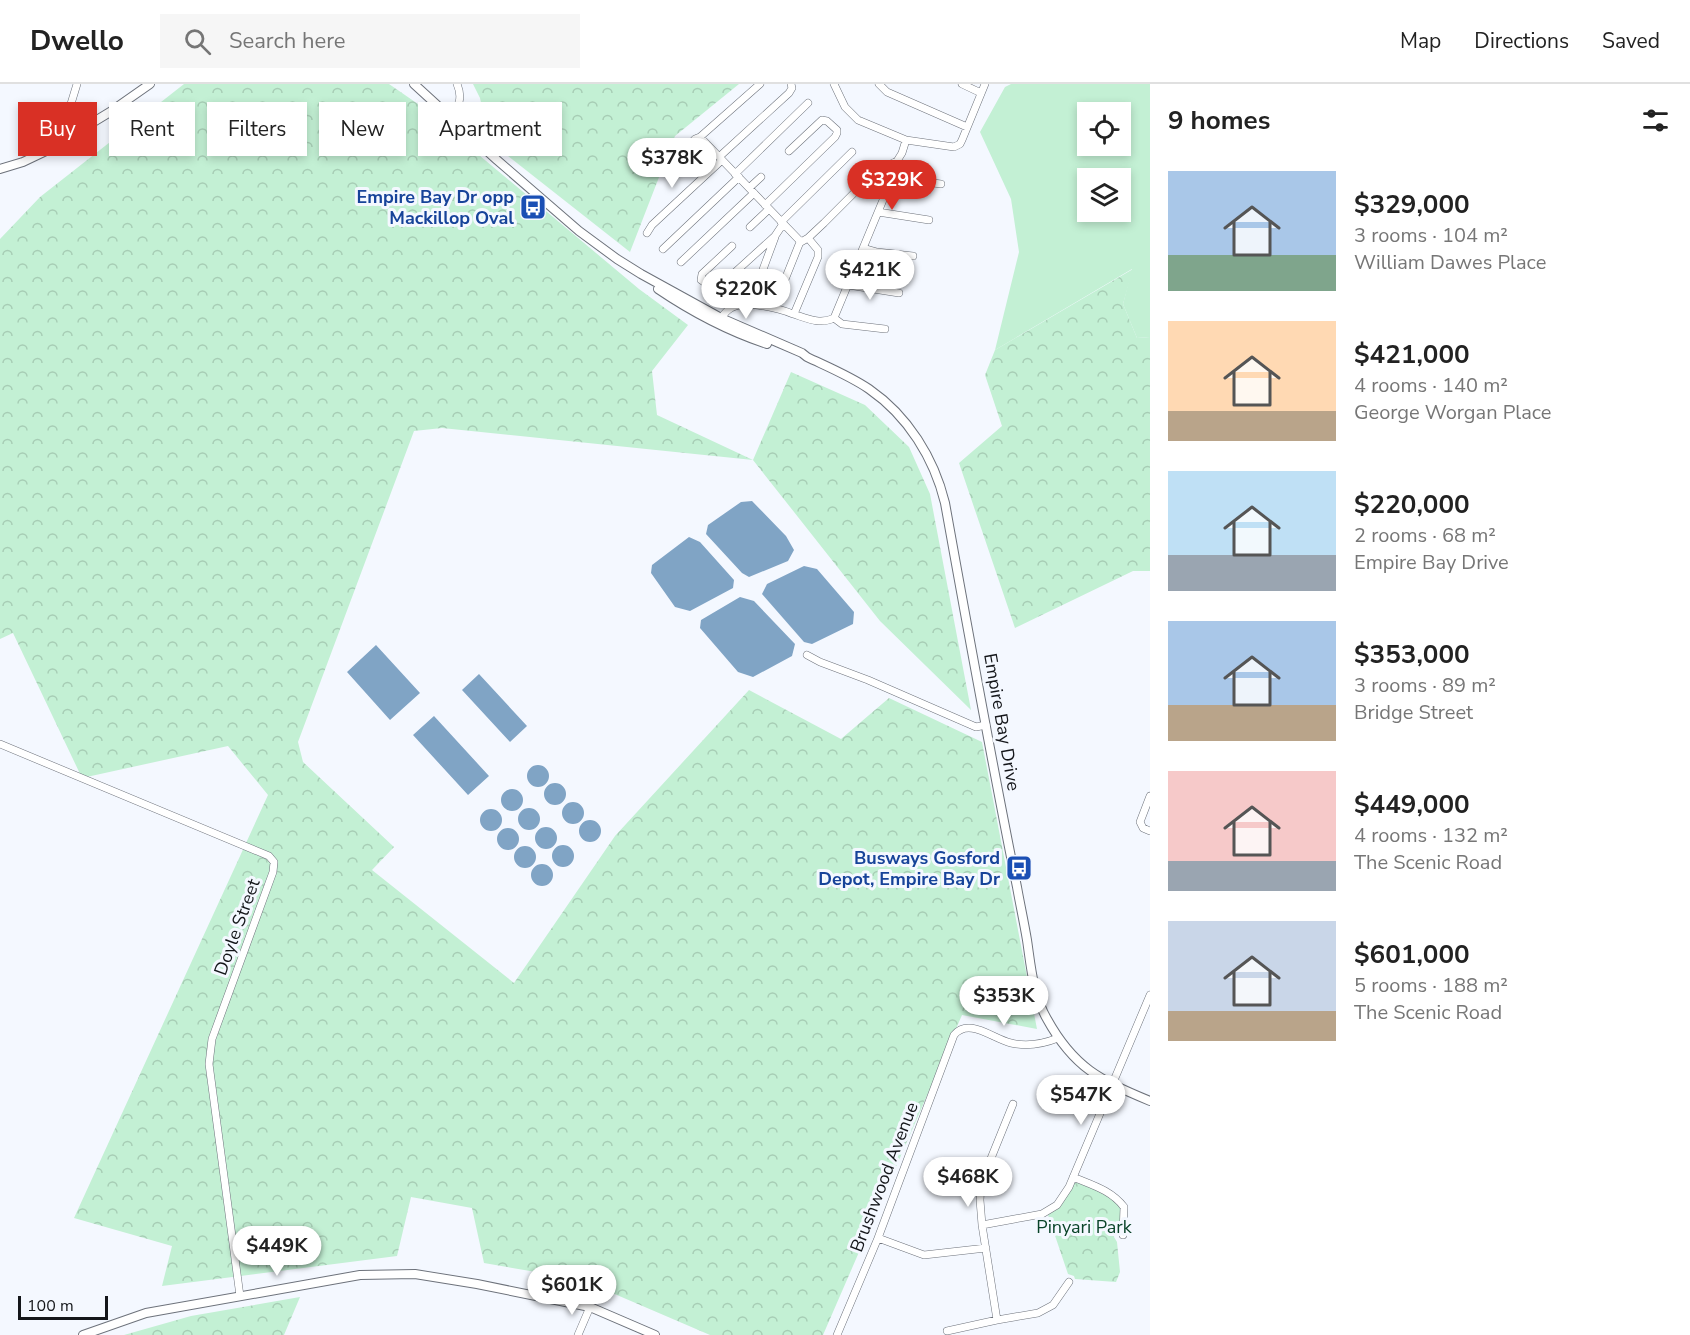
<!DOCTYPE html>
<html lang="en">
<head>
<meta charset="utf-8">
<style>
  :root { --surface:#fff; --page:#f6f6f6; --text:#222; --muted:#767676; --line:#e0e0e0; --accent:#d93025 }
  body { margin:0; font-family:"Nunito Sans",sans-serif; background:var(--page); color:var(--text); height:100vh; display:flex; flex-direction:column; font-size:22px; white-space:nowrap }
  * { box-sizing:border-box; margin:0 }
  p { font-size:20px; color:var(--muted) }
  .icon { flex:none; width:33px; height:33px; fill:none; stroke:currentColor; stroke-width:2; stroke-linecap:round; stroke-linejoin:round }
  .map { position:relative; flex:1; overflow:hidden }
  .details { display:flex; flex-direction:column; background:var(--surface); width:540px }
  .details>* { flex:none }
  .top-card { position:absolute; left:18px; top:18px; width:570px; height:54px; display:flex; gap:12px }
  .buttons { position:absolute; left:1077px; top:18px; display:grid; gap:12px }
  .buttons a { display:grid; place-items:center; width:54px; height:54px; border-radius:0px; background:var(--surface); box-shadow:0 3px 9px #0003; font-size:30px }
  .scale { position:absolute; left:18px; bottom:15px; width:90px; box-sizing:border-box; padding-left:6px; border:3px solid #14161a; border-top:0; font-size:16px; line-height:21px; white-space:nowrap; color:#14161a; -webkit-text-stroke:4px #f4f8ff; paint-order:stroke }
  .price { position:absolute; translate:-50% -51px; padding:0 14px; border-radius:21px; background:#fff; color:#222; font-size:20px; line-height:39px; filter:drop-shadow(0 2px 3px #0008) }
  .price::after { content:''; position:absolute; left:50%; top:36px; width:18px; height:14px; margin-left:-9px; background:inherit; clip-path:polygon(0 0,100% 0,50% 100%) }
  .price.current { background:var(--accent); color:#fff }
  ul { padding:0; list-style:none }
  li { display:flex; align-items:center; gap:18px; height:150px; padding:0 18px }
  li span { display:grid; place-items:center; flex:none; width:168px; height:120px; border-radius:0px; color:#555 }
  li>.icon { margin-inline-start:auto }
  span .icon { width:72px; height:72px; fill:#fffc; stroke-width:1 }
  li b { font-size:26px }
  h2 { display:flex; justify-content:space-between; align-items:center; height:72px; padding:0 18px; font-size:26px }
  .tag { padding:0 21px; border-radius:0px; background:var(--surface); box-shadow:0 3px 9px #0003; font-size:21px; line-height:54px }
  .tag.current { background:var(--accent); color:#fff }
  header { display:flex; align-items:center; gap:36px; box-sizing:border-box; height:84px; padding:0 30px; background:var(--surface); border-bottom:2px solid var(--line) }
  header strong { font-size:28px }
  nav { display:flex; gap:33px; margin-inline-start:auto; font-size:21px }
  .search { width:420px; height:54px; background:var(--page); display:flex; align-items:center; gap:15px; box-sizing:border-box; padding:0 21px; border-radius:0px; color:var(--muted); font-size:22px }
  main { display:flex; flex:1; min-height:0 }
  .map>svg:first-child { display:block }
</style>
</head>
<body>
<header>
<strong>Dwello</strong>
<div class="search"><svg class="icon" aria-label="search" viewBox="0 0 24 24"><circle cx="10" cy="10" r="6"/><path d="M15 15l6 6"/></svg>Search here</div>
<nav><a>Map</a><a>Directions</a><a>Saved</a></nav>
</header>
<main>
<div class="map">
<svg width="1150" height="1251" viewBox="0 0 1150 1251">
  <defs>
    <pattern id="forest-crowns" width="20" height="18" patternUnits="userSpaceOnUse" patternTransform="scale(1.5)"><rect width="20" height="18" fill="#c3f0d4"/><path d="M2 6a3 3 0 1 1 6 0M12 15a3 3 0 1 1 6 0" fill="none" stroke="#a7cdb5"/></pattern>
  </defs>
  <rect width="100%" height="100%" fill="#f4f8ff"/>
  <path fill="#c3f0d4" fill-rule="evenodd" d="M1011,0H1150V253L1137,254L1123,220L1132,185L995,266L1019,168L1011,115L980,48L1005,3ZM1088,28H1120V62H1088ZM1088,94H1120V128H1088Z"/>
  <path fill="url(#forest-crowns)" d="M184,0H389L418,20L639,205L688,241L652,287L657,331L753,376L791,288L865,321L909,363L930,410L971,626L880,537L753,376L442,344L414,347L298,658L303,678L394,763L372,786L514,899L615,752L749,606L841,655L889,614L982,658L1037,945L962,931L823,1251H710L582,1196L484,1179L472,1124L411,1113L397,1172L162,1202L172,1162L74,1134L268,711L228,662L82,694L13,549L0,555V155L40,113Z
    M473,0H739L675,52L630,168L489,57L480,14Z
    M1133,185L1123,220L1137,254L1150,253V487H1133L1015,544L959,379L1002,342L985,291L995,266Z
    M1078,1098C1096,1106 1129,1113 1120,1140C1118,1144 1115,1147 1114,1153L1117,1158L1120,1188L1116,1198L1075,1195L1074,1192L1068,1190L1048,1131L1061,1121L1074,1099Z
    M300,1213L284,1251H124L191,1232Z"/>
  <path fill="#80a4c5" d="M752,417L786,452L794,466L788,477L749,493L742,489L706,450L708,441L741,418Z
    M689,453L700,458L734,496L733,504L690,527L675,523L651,489L652,481Z
    M804,482L817,485L854,528L853,540L812,560L804,558L762,510L767,500Z
    M740,513L754,517L795,560L792,572L753,593L738,588L700,544L701,536Z
    M376,561L420,609L390,636L347,588Z
    M479,590L527,642L510,658L462,606Z
    M434,632L489,692L468,711L413,651Z
    M527 692a11 11 0 1 1 22 0a11 11 0 1 1-22 0Z
    M544 710a11 11 0 1 1 22 0a11 11 0 1 1-22 0Z
    M501 716a11 11 0 1 1 22 0a11 11 0 1 1-22 0Z
    M562 729a11 11 0 1 1 22 0a11 11 0 1 1-22 0Z
    M518 735a11 11 0 1 1 22 0a11 11 0 1 1-22 0Z
    M480 736a11 11 0 1 1 22 0a11 11 0 1 1-22 0Z
    M579 747a11 11 0 1 1 22 0a11 11 0 1 1-22 0Z
    M535 754a11 11 0 1 1 22 0a11 11 0 1 1-22 0Z
    M497 755a11 11 0 1 1 22 0a11 11 0 1 1-22 0Z
    M552 772a11 11 0 1 1 22 0a11 11 0 1 1-22 0Z
    M514 773a11 11 0 1 1 22 0a11 11 0 1 1-22 0Z
    M531 791a11 11 0 1 1 22 0a11 11 0 1 1-22 0Z"/>
  <g fill="none" stroke-linecap="round" stroke-linejoin="round">
    <defs>
      <path id="minor" d="M834,0L845,23L858,36L906,56L954,63L960,60L962,56L985,0
        M879,0L887,8L967,43
        M962,0L981,9
        M70,23L77,0
        M450,34C459,22 463,14 457,0
        M700,53L801,158L808,154L824,139L875,88L897,77L902,69L906,56
        M719,73L789,9L792,4L791,0
        M676,75L695,55L700,53L760,0
        M735,90L808,19
        M749,104L761,93
        M888,104C906,95 922,97 941,100
        M765,121L835,53L837,49V46L827,37L822,36L789,67
        M878,128L929,136
        M781,138L852,68
        M750,143L769,125
        M647,149L652,141L722,76
        M732,162L702,190L701,196L711,203L721,201L775,152L783,140
        M863,164L877,168L913,172
        M663,165L739,93
        M681,178L754,109
        M848,201L899,209
        M755,207L775,153
        M778,213L800,158
        M794,230L818,173V166L808,154
        M721,234C724,230 727,226 731,224C745,216 778,224 793,230C806,234 820,241 834,234L888,104L886,82
        M834,234L842,240L885,245
        M807,571L820,578L868,596L976,643L986,641
        M0,660L269,772L274,778L273,788L212,955L209,980L240,1212
        M1150,712L1140,738L1143,744L1150,747
        M1073,1093C1092,1101 1111,1106 1124,1123L1123,1151
        M982,1141L1042,1130L1057,1121L1069,1103L1150,911
        M878,1154L924,1171L986,1164
        M997,1236L982,1141L980,1116L981,1099L1013,1020
        M947,1247L997,1236L1038,1229L1053,1221L1069,1198
        M578,1251L590,1223
        M837,1251L878,1154L954,951C969,933 993,955 1011,959C1028,963 1043,960 1058,954"/>
      <path id="major" d="M414,0L497,76L579,147L617,175L641,190L721,234L802,269L807,273C828,283 850,292 869,305C908,332 934,374 945,419C968,547 991,675 1017,803C1020,820 1024,838 1027,856C1031,883 1033,911 1047,935C1074,984 1100,996 1150,1017
        M0,85L23,78L44,68L110,28L150,0
        M658,205C692,228 728,247 767,260
        M83,1251L146,1229L360,1191L415,1190L477,1200L590,1223L655,1251"/>
    </defs>
    <use href="#minor" stroke="#6d727b" stroke-width="8"/>
    <use href="#major" stroke="#6d727b" stroke-width="10"/>
    <use href="#minor" stroke="#fff" stroke-width="7"/>
    <use href="#major" stroke="#fff" stroke-width="8"/>
  </g>
  <defs>
    <symbol id="bus-square" viewBox="-11 -11 22 22"><rect x="-9" y="-9" width="18" height="18" rx="4" fill="#1a4fb4" stroke="#f4f8ff"/><path d="M-5-6H5V4H4V6H2V4H-2V6H-4V4H-5ZM-3.5-4V0h7V-4ZM-3.5 1.2v1.5H-2V1.2ZM2 1.2v1.5H3.5V1.2Z" fill="#fff"/></symbol>
  </defs>
  <g fill-rule="evenodd">
    <use href="#bus-square" x="518" y="108" width="30" height="30"/>
    <use href="#bus-square" x="1004" y="769" width="30" height="30"/>
  </g>
  <g text-anchor="middle" stroke-width="6" stroke-linejoin="round" paint-order="stroke">
    <g font-size="18" font-weight="bold" fill="#164399" stroke="#f4f8ff" text-anchor="end">
      <text x="514" y="119">Empire Bay Dr opp<tspan x="514" dy="21">Mackillop Oval</tspan></text>
      <text x="1000" y="780">Busways Gosford<tspan x="1000" dy="21">Depot, Empire Bay Dr</tspan></text>
    </g>
    <g font-size="18" fill="#14161a" stroke="#f4f8ff">
      <text transform="translate(1002 638) rotate(80)" y="6">Empire Bay Drive</text>
      <text transform="translate(237 843) rotate(-70)" y="6">Doyle Street</text>
      <text transform="translate(884 1093) rotate(-69)" y="6">Brushwood Avenue</text>
    </g>
    <g font-size="18" fill="#094328" stroke="#f4f8ff">
      <text x="1084" y="1149">Pinyari Park</text>
    </g>
  </g>
</svg>
<div class="buttons">
<a><svg class="icon" aria-label="locate" viewBox="0 0 24 24"><circle cx="12" cy="12" r="6"/><path d="M12 2v4M12 18v4M2 12h4M18 12h4"/></svg></a>
<a><svg class="icon" aria-label="layers" viewBox="0 0 24 24"><path d="M12 4l9 5-9 5-9-5zM3 14l9 5 9-5"/></svg></a>
</div>
<div class="scale">100 m</div>
<b class="price" style="left:672px;top:105px">$378K</b>
<b class="price current" style="left:892px;top:127px">$329K</b>
<b class="price" style="left:870px;top:217px">$421K</b>
<b class="price" style="left:746px;top:236px">$220K</b>
<b class="price" style="left:1004px;top:943px">$353K</b>
<b class="price" style="left:1081px;top:1042px">$547K</b>
<b class="price" style="left:968px;top:1124px">$468K</b>
<b class="price" style="left:277px;top:1193px">$449K</b>
<b class="price" style="left:572px;top:1232px">$601K</b>
<div class="top-card">
<a class="tag current">Buy</a>
<a class="tag">Rent</a>
<a class="tag">Filters</a>
<a class="tag">New</a>
<a class="tag">Apartment</a>
</div>
</div>
<section class="details">
<h2>9 homes<svg class="icon" aria-label="filters" viewBox="0 0 24 24"><path d="M4 7h16M4 17h16"/><circle cx="9" cy="7" r="2"/><circle cx="15" cy="17" r="2"/></svg></h2>
<ul>
<li><span style="background:linear-gradient(#a9c7e8 70%,#7fa58c 0)"><svg class="icon" aria-label="home" viewBox="0 0 24 24"><path d="M3 11l9-7 9 7M6 9v11h12V9"/></svg></span><div><b>$329,000</b><p>3 rooms · 104 m²</p><p>William Dawes Place</p></div></li>
<li><span style="background:linear-gradient(#ffd9b3 75%,#b9a48a 0)"><svg class="icon" aria-label="home" viewBox="0 0 24 24"><path d="M3 11l9-7 9 7M6 9v11h12V9"/></svg></span><div><b>$421,000</b><p>4 rooms · 140 m²</p><p>George Worgan Place</p></div></li>
<li><span style="background:linear-gradient(#bfe0f5 70%,#9aa5b1 0)"><svg class="icon" aria-label="home" viewBox="0 0 24 24"><path d="M3 11l9-7 9 7M6 9v11h12V9"/></svg></span><div><b>$220,000</b><p>2 rooms · 68 m²</p><p>Empire Bay Drive</p></div></li>
<li><span style="background:linear-gradient(#a9c7e8 70%,#b9a48a 0)"><svg class="icon" aria-label="home" viewBox="0 0 24 24"><path d="M3 11l9-7 9 7M6 9v11h12V9"/></svg></span><div><b>$353,000</b><p>3 rooms · 89 m²</p><p>Bridge Street</p></div></li>
<li><span style="background:linear-gradient(#f6c9c9 75%,#9aa5b1 0)"><svg class="icon" aria-label="home" viewBox="0 0 24 24"><path d="M3 11l9-7 9 7M6 9v11h12V9"/></svg></span><div><b>$449,000</b><p>4 rooms · 132 m²</p><p>The Scenic Road</p></div></li>
<li><span style="background:linear-gradient(#c9d6e8 75%,#b9a48a 0)"><svg class="icon" aria-label="home" viewBox="0 0 24 24"><path d="M3 11l9-7 9 7M6 9v11h12V9"/></svg></span><div><b>$601,000</b><p>5 rooms · 188 m²</p><p>The Scenic Road</p></div></li>
</ul>
</section>
</main>
</body>
</html>
